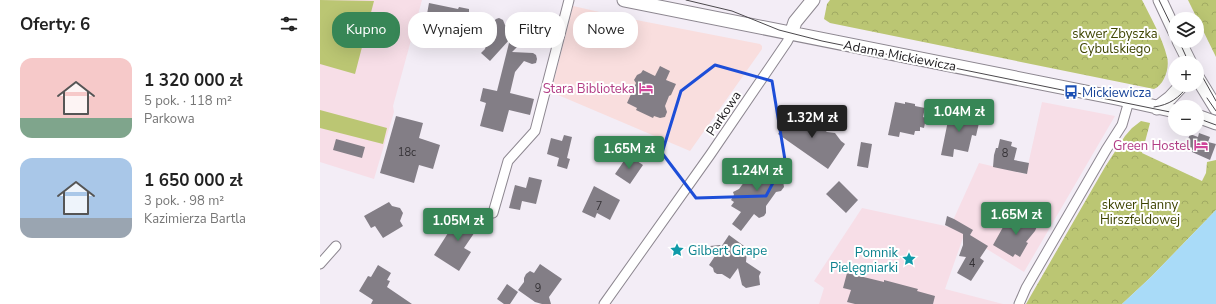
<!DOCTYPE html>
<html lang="pl">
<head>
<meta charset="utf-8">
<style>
  :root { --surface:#fff; --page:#f6f6f6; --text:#222; --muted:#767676; --accent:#378656 }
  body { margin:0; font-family:"Nunito Sans",sans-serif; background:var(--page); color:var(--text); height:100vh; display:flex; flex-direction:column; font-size:15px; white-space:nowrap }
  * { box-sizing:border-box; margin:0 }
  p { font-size:13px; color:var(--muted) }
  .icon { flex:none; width:22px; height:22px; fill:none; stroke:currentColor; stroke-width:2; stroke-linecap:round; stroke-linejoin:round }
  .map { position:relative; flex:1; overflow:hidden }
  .side { display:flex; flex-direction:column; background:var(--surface); width:320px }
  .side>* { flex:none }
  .top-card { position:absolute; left:12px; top:12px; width:380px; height:36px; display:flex; gap:8px }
  .fabs { position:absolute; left:848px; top:12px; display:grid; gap:8px }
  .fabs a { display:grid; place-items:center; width:36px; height:36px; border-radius:50%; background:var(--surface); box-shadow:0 4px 16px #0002; font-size:20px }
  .price { position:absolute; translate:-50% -34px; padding:0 9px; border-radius:4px; background:var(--accent); color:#fff; font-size:13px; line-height:26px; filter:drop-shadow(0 1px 2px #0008) }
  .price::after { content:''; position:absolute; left:50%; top:24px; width:12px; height:9px; margin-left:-6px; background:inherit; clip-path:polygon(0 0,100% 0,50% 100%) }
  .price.on { background:#222; color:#fff }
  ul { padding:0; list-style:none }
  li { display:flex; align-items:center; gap:12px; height:100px; padding:0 20px }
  li span { display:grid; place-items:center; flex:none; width:112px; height:80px; border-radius:12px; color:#555 }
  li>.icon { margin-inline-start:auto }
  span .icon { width:48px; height:48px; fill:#fffc; stroke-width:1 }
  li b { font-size:17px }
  h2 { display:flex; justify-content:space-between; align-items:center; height:48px; padding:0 20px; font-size:17px }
  .pill { padding:0 14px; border-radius:16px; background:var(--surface); box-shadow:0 4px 16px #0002; font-size:14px; line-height:36px }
  .pill.on { background:var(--accent); color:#fff }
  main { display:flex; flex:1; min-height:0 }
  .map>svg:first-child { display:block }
</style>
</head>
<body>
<main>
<section class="side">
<h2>Oferty: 6<svg class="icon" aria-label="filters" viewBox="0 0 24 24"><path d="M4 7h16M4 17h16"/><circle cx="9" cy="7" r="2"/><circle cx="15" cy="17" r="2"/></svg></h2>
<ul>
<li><span style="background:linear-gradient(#f6c9c9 75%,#7fa58c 0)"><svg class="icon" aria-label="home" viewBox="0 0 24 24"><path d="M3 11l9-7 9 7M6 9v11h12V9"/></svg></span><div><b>1 320 000 zł</b><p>5 pok. · 118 m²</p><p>Parkowa</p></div></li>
<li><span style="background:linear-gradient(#a9c7e8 75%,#9aa5b1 0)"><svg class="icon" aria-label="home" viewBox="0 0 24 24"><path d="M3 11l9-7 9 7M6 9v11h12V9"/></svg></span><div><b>1 650 000 zł</b><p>3 pok. · 98 m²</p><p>Kazimierza Bartla</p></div></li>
</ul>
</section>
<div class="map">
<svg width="896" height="304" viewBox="0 0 896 304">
  <defs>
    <pattern id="forest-crowns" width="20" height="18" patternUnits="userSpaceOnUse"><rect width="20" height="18" fill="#bbc673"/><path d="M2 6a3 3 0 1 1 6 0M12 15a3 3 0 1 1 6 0" fill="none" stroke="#a0aa63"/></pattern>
  </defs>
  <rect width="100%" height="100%" fill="#f3edf6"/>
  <path fill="#f9dede" d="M253,6L306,18L440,44L442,46V49L370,151L231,92Z"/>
  <path fill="#f7dee7" d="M0,0H102L73,106L74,112L54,179L0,162Z
    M722,102L795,116L704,272L644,235L625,289L683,304H499L504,288L494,281L542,208L630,227L659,163L706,174Z"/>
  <path fill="#bbc673" d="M0,0L54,1L35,74L0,64Z
    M0,110L67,128L63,144L0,128Z"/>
  <path fill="url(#forest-crowns)" d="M510,0H822C831,18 842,37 847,57C850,68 844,85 834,89L510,23L504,19L507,4Z
    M868,0H896V57Z
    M821,121L830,123L822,153L882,181L886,173L887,162L896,160V210L831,277L802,304H706L785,167L805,136L812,128Z"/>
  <path fill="#a9dbf8" d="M896,210V304H802L831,277Z"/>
  <path fill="#837e86" d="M109,3L138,9L139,7L149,9V17L152,20L150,34L143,38L132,36L129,37L111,36L102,34L105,23H102L103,13L107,14Z
    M179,18L183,20L185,25L189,26L188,28L203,41L192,52L213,53L216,55L217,59L216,63L212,64L204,61L195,72L190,93L214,99L210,115L189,110L183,132L160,126L166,103L160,101L163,88L177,91L190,39L170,61L161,53L165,49L169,33L172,34L174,21L176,19Z
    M340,66L350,71L346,80L356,84L351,95L349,96L345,106L347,112L345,117L340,118L334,116L333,118L316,110L317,108L307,103L316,83L314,80L317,75L321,73L323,70L335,76Z
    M575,102L585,104V102L595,104V106L605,108L603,117L606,118L604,128L600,127V131H595L594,135L580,132L579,137L568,135Z
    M475,109L482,113L489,114L493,121L507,132L515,133L521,141L525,144L508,169L458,134Z
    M630,111L647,114L659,123L656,136L652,135L648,152L634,149L633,157L621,155Z
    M76,116L103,123L99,138L120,145L113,169L99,165L94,183L60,173Z
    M879,133L890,137L888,142L896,144L890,160L872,152L873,150L865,147L870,134L878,137Z
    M244,135L252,137L247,158L250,159L247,169L237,166L239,158L227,154L231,138L242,141Z
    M16,139L45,147L42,158L13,150Z
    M680,139L692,142L691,146L697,148L694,160L709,163L707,174L673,167L674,155L676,148H678Z
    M541,142L552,144L548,168L537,166Z
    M308,155L323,165L310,184L295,174Z
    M444,160L446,162L448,160L457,167L456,168L467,176L463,181L464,187L461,191L456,192L446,206V213L444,216L439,218L434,214L421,231L412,224L421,212L411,206L414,202L411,200L414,195L413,192L419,189L430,174V169L438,161L441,163Z
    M209,177L222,180L216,204L202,201L200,210L189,208L195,185L206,188Z
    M519,181L538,200L526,213L506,194Z
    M274,186L300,200L290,220L277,213L275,218L262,212Z
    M69,202L72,206L80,208L83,213L80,221L83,226L63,238L55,226L51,228L44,216Z
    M142,211L161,223L144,248L151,252L139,271L114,255Z
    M698,215L705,219L707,215L719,222L715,231L706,242L708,243L700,257L695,254L693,257L673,245L687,220L694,223Z
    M627,216L634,219L653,230L650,235L668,246L660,258L664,261L651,281L637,273L646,257L639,256L643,245V234L625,225Z
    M409,235L424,246L423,248L427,251L426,262L441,272L439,276L440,285L426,288L422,285L418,268L410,279L402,274H397L394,272L393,268L389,265L395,256L393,255L390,246L400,245L401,247Z
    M220,264L242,279L229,297L231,304H222L215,302L198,290L204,282V278L206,274L210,271L214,273Z
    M58,265L71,273L67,280L70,281L67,287L92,304H51L53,300L39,291L48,276L51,277Z
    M527,273L564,282V280L598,289L597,291L615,296L613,304H535L527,302L531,290L523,288Z
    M187,284L198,292L190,304H184L177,299Z"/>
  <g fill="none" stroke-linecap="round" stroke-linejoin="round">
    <defs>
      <path id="street" d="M173,213L188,161L215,131L249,0
        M0,264L16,246
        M284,304L390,155L467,42L471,34
        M699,304L706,288L786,150L802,125L809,101"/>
      <path id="secondary" d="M304,0L796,98L855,111
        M840,0L855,32
        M471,34L475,22L493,0
        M859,41L870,63
        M877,77L896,108
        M837,108L850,98L862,85
        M877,116L896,123"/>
    </defs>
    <use href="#street" stroke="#8d8790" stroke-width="11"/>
    <use href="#secondary" stroke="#8d8790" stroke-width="15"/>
    <use href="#street" stroke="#fff" stroke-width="9"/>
    <use href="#secondary" stroke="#fff" stroke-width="13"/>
    <path stroke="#4b484c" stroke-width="1" d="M366,0L412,11L459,30L502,41L855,113
      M839,0L855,33
      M859,41L869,63
      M877,67L896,101
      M887,98L896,111
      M834,107C849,105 860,98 868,85
      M877,118L896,125"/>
  </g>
  <path fill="none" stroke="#1d4ed8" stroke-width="3" stroke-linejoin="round" d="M395,65L452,81L465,160L446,196L376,198L342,153L361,91Z"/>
  <defs>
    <symbol id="hotel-bare" viewBox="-9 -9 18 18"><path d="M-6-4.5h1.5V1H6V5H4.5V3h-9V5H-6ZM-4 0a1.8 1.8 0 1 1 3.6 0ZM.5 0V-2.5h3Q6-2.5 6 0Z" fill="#d1479c" stroke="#fff" stroke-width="2.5" paint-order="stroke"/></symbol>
    <symbol id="bus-bare" viewBox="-9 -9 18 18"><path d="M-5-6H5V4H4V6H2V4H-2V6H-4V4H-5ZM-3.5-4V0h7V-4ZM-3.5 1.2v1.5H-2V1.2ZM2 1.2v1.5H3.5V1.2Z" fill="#1a4fb4" stroke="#fff" stroke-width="2.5" paint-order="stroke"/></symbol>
    <symbol id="sight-bare" viewBox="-9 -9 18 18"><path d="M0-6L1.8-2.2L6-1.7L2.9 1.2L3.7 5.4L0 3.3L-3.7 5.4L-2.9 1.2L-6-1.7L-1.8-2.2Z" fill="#0f9aa8" stroke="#fff" stroke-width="2.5" paint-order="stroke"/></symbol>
  </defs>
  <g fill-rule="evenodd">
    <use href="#hotel-bare" x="316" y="78" width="20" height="20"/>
    <use href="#bus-bare" x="741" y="82" width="20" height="20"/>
    <use href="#hotel-bare" x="871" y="135" width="20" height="20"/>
    <use href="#sight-bare" x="347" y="240" width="20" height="20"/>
    <use href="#sight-bare" x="579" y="249" width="20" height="20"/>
  </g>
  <g text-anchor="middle" stroke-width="4" stroke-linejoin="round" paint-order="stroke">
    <g font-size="11" fill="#353236">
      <text x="87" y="156">18c</text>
      <text x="685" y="157">8</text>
      <text x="279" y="210">7</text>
      <text x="652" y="267">4</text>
      <text x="218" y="292">9</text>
    </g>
    <g font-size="13" fill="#3e4401" stroke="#fff">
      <text x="795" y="38">skwer Zbyszka<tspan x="795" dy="15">Cybulskiego</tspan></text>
      <text x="820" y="209">skwer Hanny<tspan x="820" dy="15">Hirszfeldowej</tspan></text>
    </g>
    <g font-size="13" fill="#1b191c" stroke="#fff">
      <text transform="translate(580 55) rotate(11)" y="5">Adama Mickiewicza</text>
      <text transform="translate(403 113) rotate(-56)" y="5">Parkowa</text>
    </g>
    <g font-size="13" fill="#b23c85" stroke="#fff" text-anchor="end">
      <text x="315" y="93">Stara Biblioteka</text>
      <text x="870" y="150">Green Hostel</text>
    </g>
    <g font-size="13" fill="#164399" stroke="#fff" text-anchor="start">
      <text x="762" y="97">Mickiewicza</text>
    </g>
    <g font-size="13" fill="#0d838f" stroke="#fff" text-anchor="start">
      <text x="368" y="255">Gilbert Grape</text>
      <text x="578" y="257" text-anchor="end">Pomnik<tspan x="578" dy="15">Pielęgniarki</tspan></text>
    </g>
  </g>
</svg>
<div class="fabs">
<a><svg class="icon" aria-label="layers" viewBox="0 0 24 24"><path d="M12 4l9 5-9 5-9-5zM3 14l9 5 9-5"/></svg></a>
<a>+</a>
<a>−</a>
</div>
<b class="price" style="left:639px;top:133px">1.04M zł</b>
<b class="price on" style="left:492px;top:139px">1.32M zł</b>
<b class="price" style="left:309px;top:170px">1.65M zł</b>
<b class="price" style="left:437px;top:192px">1.24M zł</b>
<b class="price" style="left:696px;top:236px">1.65M zł</b>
<b class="price" style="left:138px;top:242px">1.05M zł</b>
<div class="top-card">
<a class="pill on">Kupno</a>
<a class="pill">Wynajem</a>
<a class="pill">Filtry</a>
<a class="pill">Nowe</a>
</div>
</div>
</main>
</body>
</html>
